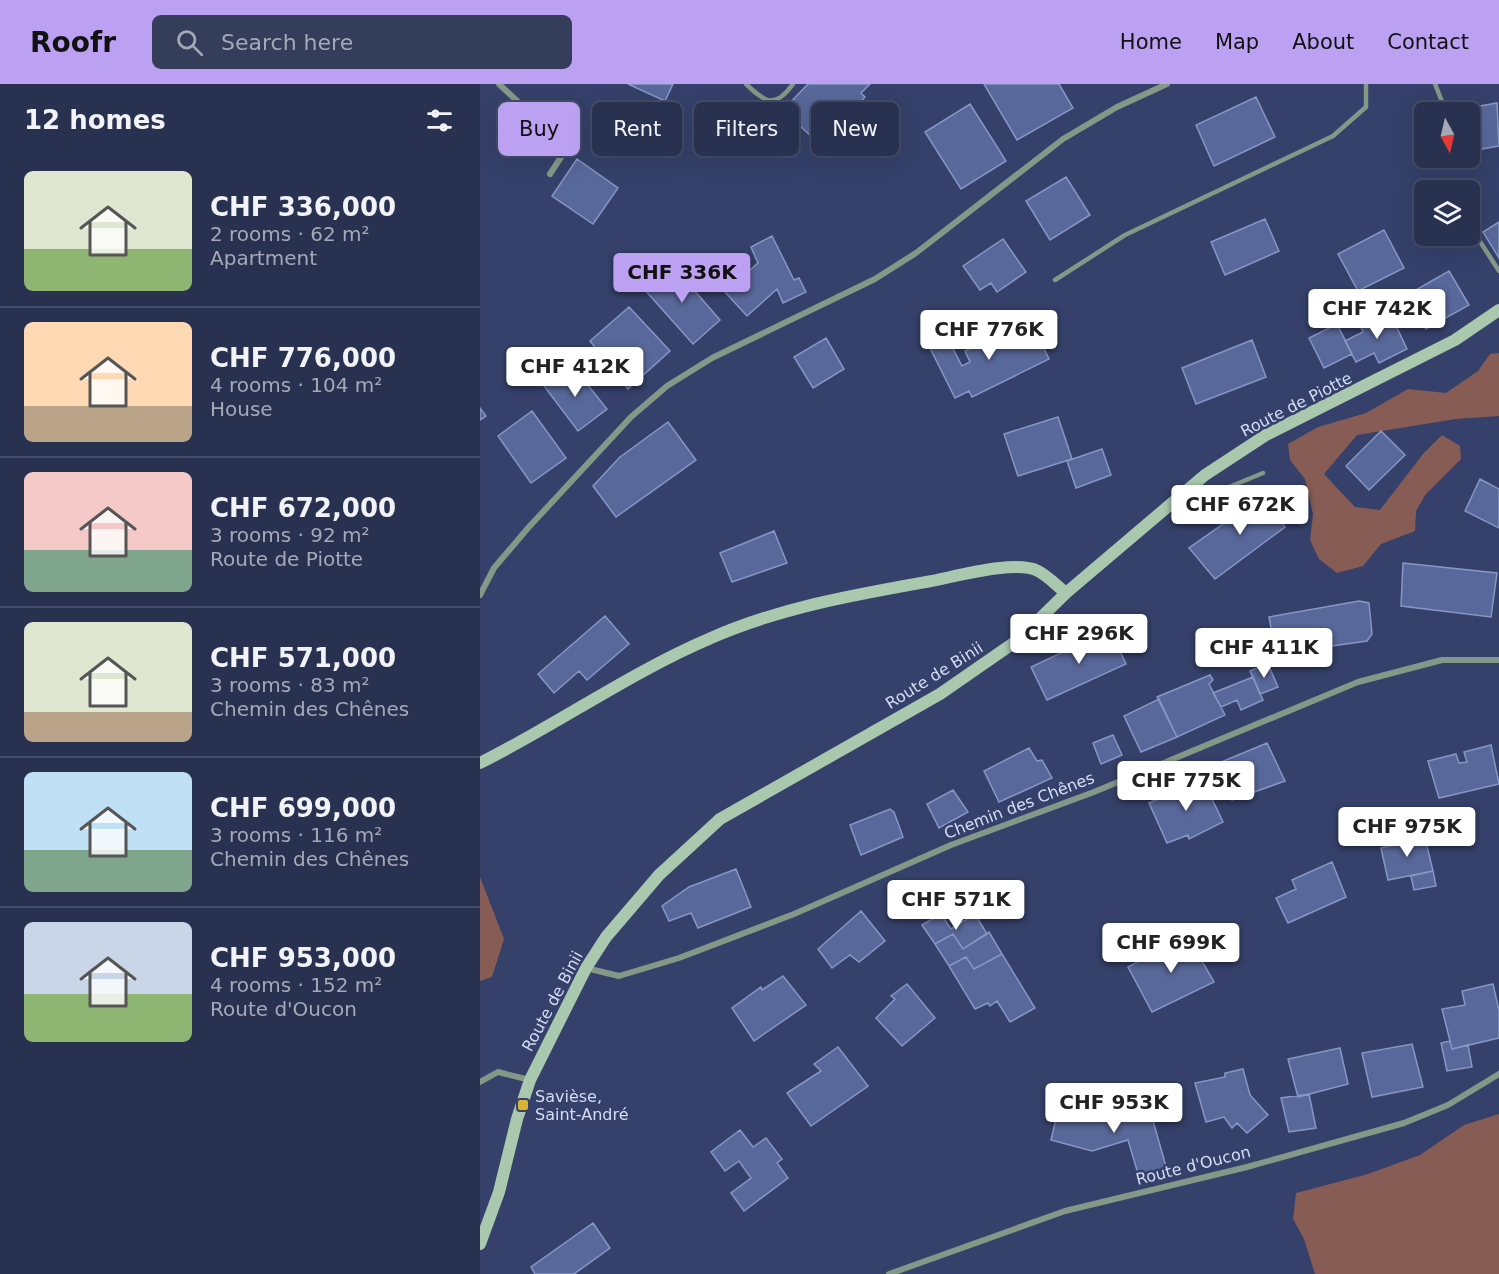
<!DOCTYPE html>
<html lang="en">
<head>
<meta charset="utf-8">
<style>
  :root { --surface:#283150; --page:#343d5a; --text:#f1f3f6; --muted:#a5a9b7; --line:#444c67; --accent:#bca0f2 }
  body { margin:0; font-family:"DejaVu Sans",sans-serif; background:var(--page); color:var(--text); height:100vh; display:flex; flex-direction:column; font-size:22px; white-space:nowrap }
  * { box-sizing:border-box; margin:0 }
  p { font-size:20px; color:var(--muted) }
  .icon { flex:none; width:33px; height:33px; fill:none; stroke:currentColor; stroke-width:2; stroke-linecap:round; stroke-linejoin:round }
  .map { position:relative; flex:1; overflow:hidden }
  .drawer { display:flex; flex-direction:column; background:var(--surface); width:480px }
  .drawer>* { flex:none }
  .banner { position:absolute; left:18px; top:18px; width:570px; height:54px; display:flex; gap:12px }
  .needle { width:39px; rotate:172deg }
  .tools { position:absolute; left:934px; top:18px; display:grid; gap:12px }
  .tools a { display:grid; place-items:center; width:66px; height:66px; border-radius:9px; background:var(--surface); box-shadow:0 6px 24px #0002,0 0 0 2px var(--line); font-size:30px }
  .price { position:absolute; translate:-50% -51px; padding:0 14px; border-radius:6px; background:#fff; color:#222; font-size:20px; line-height:39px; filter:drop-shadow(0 2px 3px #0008) }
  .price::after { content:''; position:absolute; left:50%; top:36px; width:18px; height:14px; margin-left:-9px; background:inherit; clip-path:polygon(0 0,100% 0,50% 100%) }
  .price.selected { background:var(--accent); color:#111 }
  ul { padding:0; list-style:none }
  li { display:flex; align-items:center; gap:18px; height:150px; padding:0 24px }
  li+li { border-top:2px solid var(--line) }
  li span { display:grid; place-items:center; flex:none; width:168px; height:120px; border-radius:9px; color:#555 }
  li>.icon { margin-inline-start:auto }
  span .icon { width:72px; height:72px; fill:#fffc; stroke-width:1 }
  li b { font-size:26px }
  h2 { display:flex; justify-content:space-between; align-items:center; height:72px; padding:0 24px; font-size:26px }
  .pill { padding:0 21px; border-radius:9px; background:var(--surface); box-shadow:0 6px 24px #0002,0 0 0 2px var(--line); font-size:21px; line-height:54px }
  .pill.selected { background:var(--accent); color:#111 }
  header { display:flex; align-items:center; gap:36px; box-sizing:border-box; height:84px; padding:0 30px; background:var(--accent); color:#111 }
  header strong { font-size:28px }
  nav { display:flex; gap:33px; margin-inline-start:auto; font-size:21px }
  .search { width:420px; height:54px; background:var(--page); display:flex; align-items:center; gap:15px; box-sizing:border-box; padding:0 21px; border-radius:9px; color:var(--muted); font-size:22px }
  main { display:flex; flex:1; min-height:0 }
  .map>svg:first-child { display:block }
</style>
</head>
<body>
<header>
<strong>Roofr</strong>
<div class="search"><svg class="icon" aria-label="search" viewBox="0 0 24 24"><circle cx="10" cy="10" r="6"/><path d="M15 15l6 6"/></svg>Search here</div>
<nav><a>Home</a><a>Map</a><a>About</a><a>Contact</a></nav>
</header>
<main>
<section class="drawer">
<h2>12 homes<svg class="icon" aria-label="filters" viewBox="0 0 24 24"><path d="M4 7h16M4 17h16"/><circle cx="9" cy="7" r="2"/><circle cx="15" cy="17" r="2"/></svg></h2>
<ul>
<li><span style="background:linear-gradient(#dfe7d0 65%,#8fb573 0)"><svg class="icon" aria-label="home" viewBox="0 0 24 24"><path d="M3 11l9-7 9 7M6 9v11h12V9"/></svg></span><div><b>CHF 336,000</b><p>2 rooms · 62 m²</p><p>Apartment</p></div></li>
<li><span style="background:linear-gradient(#ffd9b3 70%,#b9a48a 0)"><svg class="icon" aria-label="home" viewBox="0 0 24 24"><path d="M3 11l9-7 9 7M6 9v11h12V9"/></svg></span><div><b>CHF 776,000</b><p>4 rooms · 104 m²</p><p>House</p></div></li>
<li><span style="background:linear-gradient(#f6c9c9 65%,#7fa58c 0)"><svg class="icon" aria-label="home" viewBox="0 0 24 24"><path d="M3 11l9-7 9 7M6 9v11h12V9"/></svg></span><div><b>CHF 672,000</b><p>3 rooms · 92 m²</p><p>Route de Piotte</p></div></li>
<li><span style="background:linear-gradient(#dfe7d0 75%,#b9a48a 0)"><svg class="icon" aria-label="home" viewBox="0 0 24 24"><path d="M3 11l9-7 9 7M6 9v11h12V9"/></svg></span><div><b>CHF 571,000</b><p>3 rooms · 83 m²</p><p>Chemin des Chênes</p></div></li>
<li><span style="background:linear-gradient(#bfe0f5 65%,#7fa58c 0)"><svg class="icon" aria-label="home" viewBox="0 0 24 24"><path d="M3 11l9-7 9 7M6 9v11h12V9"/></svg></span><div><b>CHF 699,000</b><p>3 rooms · 116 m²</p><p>Chemin des Chênes</p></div></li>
<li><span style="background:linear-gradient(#c9d6e8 60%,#8fb573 0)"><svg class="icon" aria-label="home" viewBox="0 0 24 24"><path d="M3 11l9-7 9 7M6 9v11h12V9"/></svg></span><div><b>CHF 953,000</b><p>4 rooms · 152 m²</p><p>Route d'Oucon</p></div></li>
</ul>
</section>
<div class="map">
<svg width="1019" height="1190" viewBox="0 0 1019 1190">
  <rect width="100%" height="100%" fill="#35416a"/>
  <path fill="#865c55" d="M1019,269V332L976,335L877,351L844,390L875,423L900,426L943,370L962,351L980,362L981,375L946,410L936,427L935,447L901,460L883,482L857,489L839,475L830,456L833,430L825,395L810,376L808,360L838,343L886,329L928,305L966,309L998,287L1010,270Z
    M0,793L24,855L12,893L0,897Z
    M1019,1030V1190H835L824,1155L813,1135L816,1109L888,1090L940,1071L984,1041Z"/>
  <path fill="#59689a" stroke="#8796c5" stroke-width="1.5" d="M148,0H193L185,17Z
    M328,0H390L381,9L385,13L356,44L352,41L336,57L303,26Z
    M504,0H579L593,24L537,56Z
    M776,13L795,53L734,82L716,41Z
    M1017,19L1019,62L990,67V28H967Z
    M490,20L526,77L481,105L445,48Z
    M97,75L138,104L113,140L72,112Z
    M586,93L610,131L570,156L546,117Z
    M785,135L799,167L745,191L731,158Z
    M1019,138V174L1003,148Z
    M904,146L924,184L878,207L858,170Z
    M292,152L314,196L319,194L326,208L303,219L297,205L267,232L245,208L278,179L271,163Z
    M523,155L546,188L517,208L511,199L500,206L483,182Z
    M192,181L240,236L213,260L164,205Z
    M969,187L989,221L946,245L927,211Z
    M149,223L190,267L148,305L110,257Z
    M909,227L927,265L899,279L894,269L876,278L865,257L883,248L880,241Z
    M857,240L872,270L844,284L829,254Z
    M534,243L539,254L555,246L569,275L492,313L489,307L475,314L449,262L467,253L482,282L490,278L485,267Z
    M346,254L364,285L333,304L314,273Z
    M772,256L786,293L716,320L702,284Z
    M92,281L127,325L98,347L64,302Z
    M0,324L6,332L0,336Z
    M52,327L86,374L51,399L18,352Z
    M578,333L592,375L538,392L524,350Z
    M188,338L216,376L136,433L113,402L140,373Z
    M901,347L925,371L889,406L866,382Z
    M622,365L631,391L596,404L587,377Z
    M1000,395L1019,405V444L985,427Z
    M790,407L804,432L800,436L805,443L735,495L709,464Z
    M294,447L307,479L252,498L240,469Z
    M923,479L1017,489L1011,533L921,522Z
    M879,517L889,519L892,550L887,557L796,570L789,533Z
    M125,532L149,560L107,596L99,587L74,609L58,590Z
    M630,546L646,580L567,616L551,583Z
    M788,580L798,603L780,610L770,587Z
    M730,591L733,596L729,600L745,631L697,653L677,613Z
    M773,593L783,616L761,626L757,616L741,623L733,609Z
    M679,615L697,653L661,668L644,632Z
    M633,651L642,671L621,680L613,659Z
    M787,659L805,697L752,716L734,681Z
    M1011,661L1019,700L959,714L948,677L976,670L979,679L987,678L984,668Z
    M549,664L557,677L562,676L572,694L519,718L504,687Z
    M723,696L743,738L709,755L708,751L687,759L669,719Z
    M473,706L488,728L459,744L447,720Z
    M410,725L414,728L423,753L381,771L370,741Z
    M929,753L930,756L945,754L953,787L908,796L901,764L915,761L914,756Z
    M852,778L866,813L808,839L796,814L816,805L812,796Z
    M256,785L271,823L218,844L211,829L189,837L182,822L209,803Z
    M953,787L956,802L934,806L931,792Z
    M381,827L405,857L379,878L370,871L352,884L338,865Z
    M461,830L471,845L495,830L507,850L483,865L473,850L455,860L442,841Z
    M509,848L522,870L494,885L486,873L469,882L455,860L473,850L483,865Z
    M707,851L734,898L672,928L648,883Z
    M522,870L555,924L530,938L517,917L510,922L508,919L495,925L469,882L486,873L494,885Z
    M303,892L326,921L274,957L252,924L281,903L282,906Z
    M427,900L455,934L422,962L396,934L415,915L411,912Z
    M1013,900L1019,927V954L972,965L962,925L985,921L982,907Z
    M970,957L972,965L988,961L992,983L967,987L961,959Z
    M932,960L943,1003L892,1013L882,969Z
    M358,963L388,1002L331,1042L307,1009L341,987L334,980Z
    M860,964L868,1000L818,1013L808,975Z
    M763,985L770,1011L788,1031L767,1049L757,1039L752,1044L744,1033L726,1038L715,999L745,993V989Z
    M829,1010L836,1044L809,1048L801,1014Z
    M668,1019L687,1086L659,1093L648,1056L612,1067L571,1056L579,1022L613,1032Z
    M260,1046L273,1063L286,1054L302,1075L297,1079L308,1094L264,1127L251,1109L271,1094L259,1077L245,1087L231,1068Z
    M113,1139L130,1164L94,1190H55L51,1183Z"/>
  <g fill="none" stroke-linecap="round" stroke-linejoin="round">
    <path stroke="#859888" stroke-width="4.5" d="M266,0C286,19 295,25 313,0
      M955,0L963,20
      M990,142L1019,187
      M575,196L645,151L853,52L886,23V0
      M705,412L737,408L783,389"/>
    <path stroke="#859888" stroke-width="6" d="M19,0L87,64L70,90
      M0,511L14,484L48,444L151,333L187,302L232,274L395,195L436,169L583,55L637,23L687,0
      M106,884L139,892L199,874L314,830L471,761L614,708L878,598L962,576H1019
      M0,998L18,988L50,996
      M409,1190L585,1127L767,1083L924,1039L968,1021L1019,990"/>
    <path stroke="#a9c8ae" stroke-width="12" d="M0,679C78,640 151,588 231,554C299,524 373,511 446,498C471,494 535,475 558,487C568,492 577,502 586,509
      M0,1160L19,1108L37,1035L50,996L106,884L126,853L179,791L240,735L460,610L538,556L586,509L725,391L786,351L975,256L1019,226"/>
  </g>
  <rect fill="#dbb333" stroke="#35416a" stroke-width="2" x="37" y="1015" width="12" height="12" rx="3"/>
  <g text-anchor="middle" stroke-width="5" stroke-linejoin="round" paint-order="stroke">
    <g font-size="16" fill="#d4dcf5" stroke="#35416a">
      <text transform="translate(816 320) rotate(-27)" y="6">Route de Piotte</text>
      <text transform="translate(454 591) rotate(-32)" y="6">Route de Binii</text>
      <text transform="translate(539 721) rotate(-21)" y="6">Chemin des Chênes</text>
      <text transform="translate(72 917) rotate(-62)" y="6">Route de Binii</text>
      <text transform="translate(713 1081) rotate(-14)" y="6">Route d'Oucon</text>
    </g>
    <g font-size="16" fill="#d4dcf5" stroke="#35416a" text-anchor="start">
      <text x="55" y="1018">Savièse,<tspan x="55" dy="18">Saint-André</tspan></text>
    </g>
  </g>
</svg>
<div class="tools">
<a><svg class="needle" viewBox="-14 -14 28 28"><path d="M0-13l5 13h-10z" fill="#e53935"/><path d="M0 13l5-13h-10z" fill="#a5a9b7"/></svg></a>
<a><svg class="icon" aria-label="layers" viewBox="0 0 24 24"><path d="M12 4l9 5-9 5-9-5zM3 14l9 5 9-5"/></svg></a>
</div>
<b class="price selected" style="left:202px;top:220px">CHF 336K</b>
<b class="price" style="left:897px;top:256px">CHF 742K</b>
<b class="price" style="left:509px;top:277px">CHF 776K</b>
<b class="price" style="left:95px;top:314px">CHF 412K</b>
<b class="price" style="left:760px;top:452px">CHF 672K</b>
<b class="price" style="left:599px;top:581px">CHF 296K</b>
<b class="price" style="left:784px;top:595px">CHF 411K</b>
<b class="price" style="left:706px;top:728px">CHF 775K</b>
<b class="price" style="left:927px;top:774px">CHF 975K</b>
<b class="price" style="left:476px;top:847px">CHF 571K</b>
<b class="price" style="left:691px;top:890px">CHF 699K</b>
<b class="price" style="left:634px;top:1050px">CHF 953K</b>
<div class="banner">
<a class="pill selected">Buy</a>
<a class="pill">Rent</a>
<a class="pill">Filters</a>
<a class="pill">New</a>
</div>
</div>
</main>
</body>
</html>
